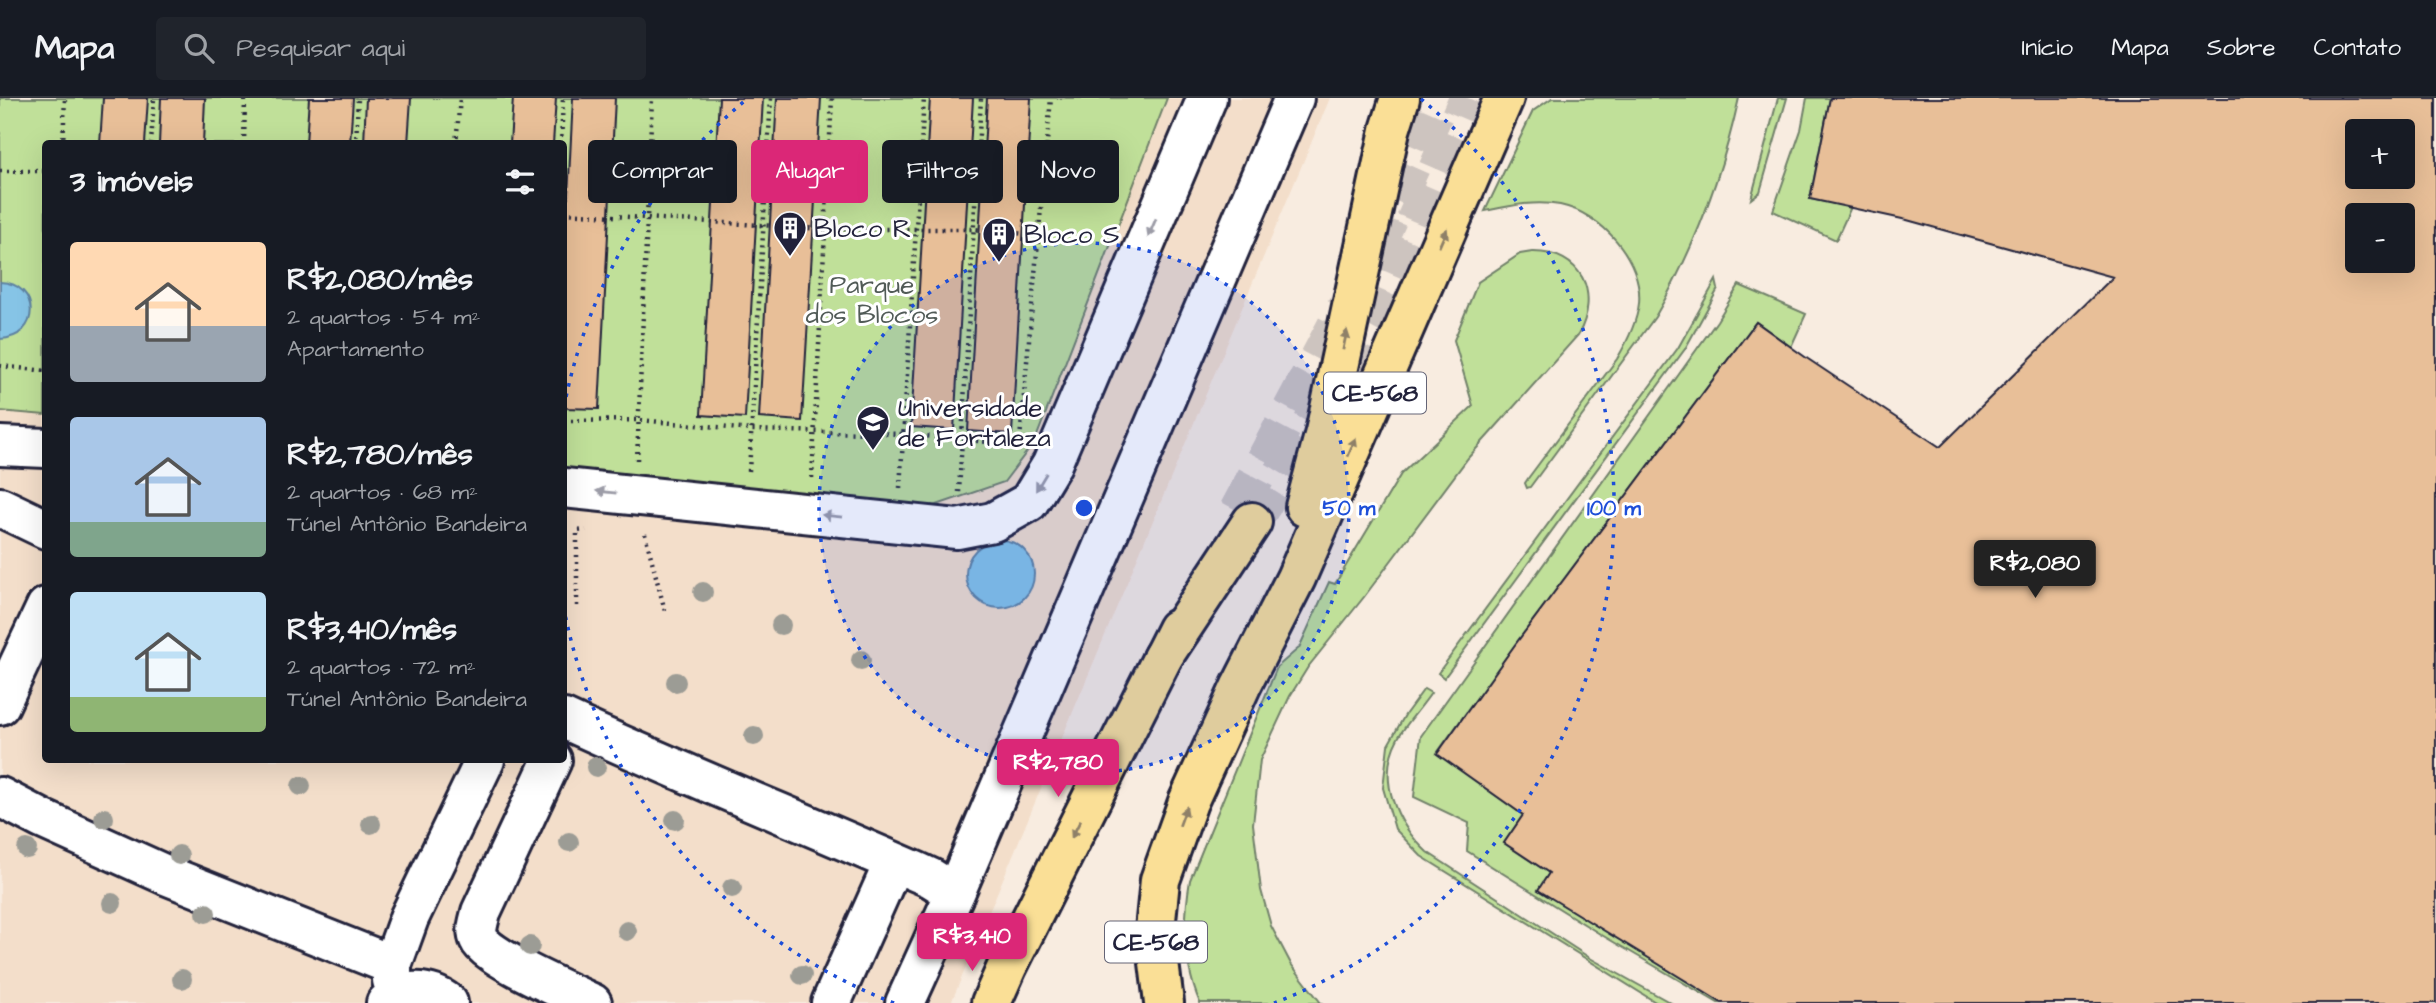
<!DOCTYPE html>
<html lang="pt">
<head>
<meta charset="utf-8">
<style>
  :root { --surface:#171b24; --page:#20242c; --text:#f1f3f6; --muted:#9ea1a6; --line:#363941; --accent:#db2777 }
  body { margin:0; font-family:"Architects Daughter",sans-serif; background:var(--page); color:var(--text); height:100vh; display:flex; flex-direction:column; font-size:26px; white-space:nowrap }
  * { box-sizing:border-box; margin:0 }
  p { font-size:23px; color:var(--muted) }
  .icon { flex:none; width:38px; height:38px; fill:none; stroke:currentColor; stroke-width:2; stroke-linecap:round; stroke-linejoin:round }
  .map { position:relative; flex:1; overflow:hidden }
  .drawer { position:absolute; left:42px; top:42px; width:525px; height:623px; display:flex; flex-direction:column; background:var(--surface); border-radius:7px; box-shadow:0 7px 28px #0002 }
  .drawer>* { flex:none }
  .guide { position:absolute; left:588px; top:42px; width:665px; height:63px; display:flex; gap:14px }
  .fabs { position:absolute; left:2345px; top:21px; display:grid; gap:14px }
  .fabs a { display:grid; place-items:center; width:70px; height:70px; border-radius:7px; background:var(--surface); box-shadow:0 7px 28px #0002; font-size:35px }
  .price { position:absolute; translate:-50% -60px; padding:0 16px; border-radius:7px; background:var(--accent); color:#fff; font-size:23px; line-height:46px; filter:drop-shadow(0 2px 4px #0008) }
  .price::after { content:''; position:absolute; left:50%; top:42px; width:21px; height:16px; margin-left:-10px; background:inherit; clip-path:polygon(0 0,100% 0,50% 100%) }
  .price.selected { background:#222; color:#fff }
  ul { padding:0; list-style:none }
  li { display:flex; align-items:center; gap:21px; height:175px; padding:0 28px }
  li span { display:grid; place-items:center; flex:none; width:196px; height:140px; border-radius:7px; color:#555 }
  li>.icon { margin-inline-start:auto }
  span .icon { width:84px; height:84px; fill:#fffc; stroke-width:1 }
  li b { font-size:30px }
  h2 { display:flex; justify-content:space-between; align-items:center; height:84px; padding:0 28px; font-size:30px }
  .chip { padding:0 24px; border-radius:7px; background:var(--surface); box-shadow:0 7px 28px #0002; font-size:24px; line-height:63px }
  .chip.selected { background:var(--accent); color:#fff }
  header { display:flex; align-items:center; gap:42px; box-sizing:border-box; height:98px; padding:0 35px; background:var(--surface); border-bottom:2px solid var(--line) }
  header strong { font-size:33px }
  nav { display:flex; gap:38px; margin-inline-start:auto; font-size:24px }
  .search { width:490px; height:63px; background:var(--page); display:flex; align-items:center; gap:18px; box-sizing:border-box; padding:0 24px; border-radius:7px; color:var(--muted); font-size:26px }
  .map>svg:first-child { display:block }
</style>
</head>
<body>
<header>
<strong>Mapa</strong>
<div class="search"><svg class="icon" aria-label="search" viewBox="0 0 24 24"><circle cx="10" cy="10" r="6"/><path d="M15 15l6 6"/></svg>Pesquisar aqui</div>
<nav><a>Início</a><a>Mapa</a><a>Sobre</a><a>Contato</a></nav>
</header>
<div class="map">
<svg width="2436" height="905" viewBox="0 0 2436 905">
  <rect width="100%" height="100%" fill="#f8ece0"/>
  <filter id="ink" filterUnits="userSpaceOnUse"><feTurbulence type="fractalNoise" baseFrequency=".0143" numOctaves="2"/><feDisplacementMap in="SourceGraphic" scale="14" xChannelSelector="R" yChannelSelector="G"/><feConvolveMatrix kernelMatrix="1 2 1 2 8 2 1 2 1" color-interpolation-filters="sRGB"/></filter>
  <g filter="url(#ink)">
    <path fill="#f3deca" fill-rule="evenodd" d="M0,0H1330L951,905H0ZM46,46H564V662H46Z"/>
    <path fill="#c0e099" stroke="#71816a" stroke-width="2" d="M0,0H1167L1035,343L1004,384L934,408L564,377V46H46L45,317L0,313Z
      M1552,0H1739C1722,77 1695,150 1655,219L1530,389L1527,390L1525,385L1529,379L1617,261C1627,244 1637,225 1639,205C1643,162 1601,115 1560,107C1535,102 1509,108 1485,113L1533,13Z
      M1778,0H1787L1760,94L1751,101Z
      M1807,0H1830L1810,101L1851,109L1836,142L1773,113L1801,32Z
      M1532,154C1582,153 1601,196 1578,237L1468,360L1364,499L1308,569L1290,598L1260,662L1253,726L1261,792L1271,828L1291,866L1321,905H1200C1183,866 1183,824 1190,782L1277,569L1299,550L1329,484L1335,486L1401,376L1473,308L1454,242L1478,184L1520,156Z
      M1716,182L1718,191L1685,251L1444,580L1438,575L1678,250Z
      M1739,187L1806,216L1791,249L1756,224L1514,548L1437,655L1523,717L1504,745L1549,775L1539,792L1722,905H1718L1600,836L1467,753L1469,725L1414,699L1421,638L1717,223Z
      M1424,591L1431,595C1421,610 1407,624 1398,640C1376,681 1396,725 1427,754L1590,860L1671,905H1657L1421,758L1395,731L1383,690L1388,647L1405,617Z"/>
    <path fill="#86c4e6" stroke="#5e83a2" stroke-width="2" d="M0,184C41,185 41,240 0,241Z
      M966 476a34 34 0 1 1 68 0a34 34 0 1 1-68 0Z"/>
    <path fill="#e8bf98" stroke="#22223b" stroke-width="2" fill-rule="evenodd" d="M103,0H148L145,46H100Z
      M161,0H205L203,46H159Z
      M309,0H353L350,46H306Z
      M366,0H411L408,46H364Z
      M513,0H556L553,46H510Z
      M573,0H615L599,311L564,310V172L566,124H564V99L568,100Z
      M719,0H763L745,320L701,317Z
      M777,0H821L802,323L759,320Z
      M930,0H973L954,332L911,329Z
      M987,0H1031L1012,336L968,333Z
      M1830,0H2436V905H1722L1538,792L1549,775L1504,745L1523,717L1437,656L1514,548L1756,224L1808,261L1940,349L2113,179L1907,122L1810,101ZM2357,33H2403V79H2357ZM2357,117H2403V163H2357Z
      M1033,638L1055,647L1038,684L1017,676Z"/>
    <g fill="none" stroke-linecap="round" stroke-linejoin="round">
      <path stroke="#cdc4bf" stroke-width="38" stroke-dasharray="38 19" stroke-linecap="butt" d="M1373,155L1441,0
        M1238,413L1346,209"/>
      <path stroke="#cdc4bf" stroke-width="38" stroke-dasharray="38 19" stroke-linecap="butt" d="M1252,424L1339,281L1380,204L1468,0"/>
      <defs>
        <path id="minor" d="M0,348L46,350
          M564,390L957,431L993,424L1029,404L1052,366L1207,0
          M0,409L46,431
          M0,607L46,509
          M564,621C685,677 809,726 931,780L955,795L1294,0
          M552,662L481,814C479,823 475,833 479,841C486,859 570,895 592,905
          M0,699L42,721L166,777L392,867
          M403,895L392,882V867L409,820L485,662
          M386,905C403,889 430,891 448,905
          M831,905L894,764
          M905,905L955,795"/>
        <path id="major" d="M991,905L1007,869L1177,531"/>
        <path id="highway" d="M1305,409L1325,334L1390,32L1400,0
          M1162,560L1252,424
          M1164,905L1155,832L1160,782L1188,704L1241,588L1296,480L1504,0"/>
      </defs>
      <use href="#minor" stroke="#22223b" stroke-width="44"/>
      <use href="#major" stroke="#22223b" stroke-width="44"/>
      <use href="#highway" stroke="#22223b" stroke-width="44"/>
      <path stroke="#22223b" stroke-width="4.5" stroke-dasharray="2 5" stroke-linecap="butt" d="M63,46L65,0
        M151,46L154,0
        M244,46L245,0
        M356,46L358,0
        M456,46L460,0
        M561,46L563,0
        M0,73H46
        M564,115L824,131H974L1037,137
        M0,268L46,273
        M564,323L639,322L752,332L903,336L1020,347
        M1020,341L1051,0
        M637,362L652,0
        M749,373L771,0
        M812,380L832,0
        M900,390L924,0
        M959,394L981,0
        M645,436L666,517
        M577,508V433L586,432"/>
      <use href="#minor" stroke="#fff" stroke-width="38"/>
      <use href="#major" stroke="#fadf96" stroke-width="38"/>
      <use href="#highway" stroke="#fadf96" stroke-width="38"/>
    </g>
    <g fill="#9c9c95">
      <circle cx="703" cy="494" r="10"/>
      <circle cx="781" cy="527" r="10"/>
      <circle cx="861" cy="562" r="10"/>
      <circle cx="676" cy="584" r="10"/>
      <circle cx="754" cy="638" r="10"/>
      <circle cx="596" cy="669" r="10"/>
      <circle cx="301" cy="688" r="10"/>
      <circle cx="104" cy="720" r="10"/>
      <circle cx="675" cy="722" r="10"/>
      <circle cx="371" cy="726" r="10"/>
      <circle cx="569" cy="744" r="10"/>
      <circle cx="27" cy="751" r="10"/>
      <circle cx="179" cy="757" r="10"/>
      <circle cx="732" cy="790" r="10"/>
      <circle cx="112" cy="805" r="10"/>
      <circle cx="206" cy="815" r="10"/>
      <circle cx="627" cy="833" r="10"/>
      <circle cx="530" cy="848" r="10"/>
      <circle cx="802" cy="877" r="10"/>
      <circle cx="182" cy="881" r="10"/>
    </g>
    <defs><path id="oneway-solid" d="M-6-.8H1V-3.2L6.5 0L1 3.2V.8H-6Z" transform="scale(1.75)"/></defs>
    <g fill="#9c9ca7">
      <use href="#oneway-solid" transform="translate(1152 130) rotate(113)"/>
      <use href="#oneway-solid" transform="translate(1041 384) rotate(121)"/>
      <use href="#oneway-solid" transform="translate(606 394) rotate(-174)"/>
      <use href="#oneway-solid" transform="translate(832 418) rotate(-174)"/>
    </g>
    <g fill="#8e8068">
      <use href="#oneway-solid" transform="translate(1443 140) rotate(-66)"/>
      <use href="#oneway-solid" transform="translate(1345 242) rotate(-78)"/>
      <use href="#oneway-solid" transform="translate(1352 349) rotate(-67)"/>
      <use href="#oneway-solid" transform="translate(1183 718) rotate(-70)"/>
      <use href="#oneway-solid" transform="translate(1076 731) rotate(117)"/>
    </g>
  </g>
  <circle cx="1084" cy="410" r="265" fill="#1d4ed8" fill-opacity=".12"/>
  <g fill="none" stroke="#1d4ed8" stroke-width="3.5" stroke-dasharray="3.5 7">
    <circle cx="1084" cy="410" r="265"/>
    <path d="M894 905A530 530 0 0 1 564 511M564 309A530 530 0 0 1 747 1M1421 1A530 530 0 0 1 1274 905"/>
  </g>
  <defs>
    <symbol id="building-pin" viewBox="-11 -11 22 30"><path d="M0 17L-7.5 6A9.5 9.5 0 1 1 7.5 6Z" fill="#22223b" stroke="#fff"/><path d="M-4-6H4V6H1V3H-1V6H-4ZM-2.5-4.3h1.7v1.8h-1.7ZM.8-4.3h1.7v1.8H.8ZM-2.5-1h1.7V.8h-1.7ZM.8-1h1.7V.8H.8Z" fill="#fff"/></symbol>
    <symbol id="university-pin" viewBox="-11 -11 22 30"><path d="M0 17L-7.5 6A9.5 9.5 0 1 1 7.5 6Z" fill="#22223b" stroke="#fff"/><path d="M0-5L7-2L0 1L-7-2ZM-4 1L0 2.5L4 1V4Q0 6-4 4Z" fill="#fff"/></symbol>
  </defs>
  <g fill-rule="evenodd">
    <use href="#building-pin" x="771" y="111" width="38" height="52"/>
    <use href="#building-pin" x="980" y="117" width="38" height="52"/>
    <use href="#university-pin" x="854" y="305" width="38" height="52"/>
  </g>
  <g text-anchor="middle" stroke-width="6" stroke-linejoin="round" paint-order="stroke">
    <g fill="#fff" stroke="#646476" stroke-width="2">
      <rect x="1324" y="274.5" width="102" height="41" rx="5"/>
      <rect x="1105" y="823.5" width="102" height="41" rx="5"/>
    </g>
    <g font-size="24" font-weight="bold" fill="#22223b">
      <text x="1375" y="303">CE-568</text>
      <text x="1156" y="852">CE-568</text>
    </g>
    <g font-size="26" fill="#22223b" stroke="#fff" text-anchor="start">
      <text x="814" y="139">Bloco R</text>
      <text x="1024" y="145">Bloco S</text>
      <text x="898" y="318">Universidade<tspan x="898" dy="30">de Fortaleza</tspan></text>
    </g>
    <g font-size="26" fill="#515b57" stroke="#fff">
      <text x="872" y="195">Parque<tspan x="872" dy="30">dos Blocos</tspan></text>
    </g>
  </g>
  <circle cx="1084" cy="410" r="10" fill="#1d4ed8" stroke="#fff" stroke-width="3.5"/>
  <g font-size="21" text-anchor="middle" font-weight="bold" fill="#1d4ed8" stroke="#fff" stroke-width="6" stroke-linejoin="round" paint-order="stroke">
    <text x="1349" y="417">50 m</text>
    <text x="1614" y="417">100 m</text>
  </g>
</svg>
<div class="fabs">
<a>+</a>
<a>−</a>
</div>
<b class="price selected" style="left:2035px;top:502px">R$2,080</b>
<b class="price" style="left:1058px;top:701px">R$2,780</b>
<b class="price" style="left:972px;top:875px">R$3,410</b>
<div class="guide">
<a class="chip">Comprar</a>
<a class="chip selected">Alugar</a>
<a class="chip">Filtros</a>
<a class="chip">Novo</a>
</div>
<section class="drawer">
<h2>3 imóveis<svg class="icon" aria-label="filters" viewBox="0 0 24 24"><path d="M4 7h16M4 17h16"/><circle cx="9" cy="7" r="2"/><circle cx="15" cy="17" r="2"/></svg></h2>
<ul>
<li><span style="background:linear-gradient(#ffd9b3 60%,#9aa5b1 0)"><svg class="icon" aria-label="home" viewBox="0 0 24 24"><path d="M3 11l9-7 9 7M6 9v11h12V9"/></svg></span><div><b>R$2,080/mês</b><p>2 quartos · 54 m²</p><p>Apartamento</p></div></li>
<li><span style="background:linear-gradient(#a9c7e8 75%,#7fa58c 0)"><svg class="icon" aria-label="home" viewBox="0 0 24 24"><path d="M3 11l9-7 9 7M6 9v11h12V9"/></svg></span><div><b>R$2,780/mês</b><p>2 quartos · 68 m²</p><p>Túnel Antônio Bandeira</p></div></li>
<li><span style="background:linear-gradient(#bfe0f5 75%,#8fb573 0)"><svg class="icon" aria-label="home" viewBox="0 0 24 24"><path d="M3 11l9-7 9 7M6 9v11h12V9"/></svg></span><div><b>R$3,410/mês</b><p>2 quartos · 72 m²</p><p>Túnel Antônio Bandeira</p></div></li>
</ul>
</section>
</div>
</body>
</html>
